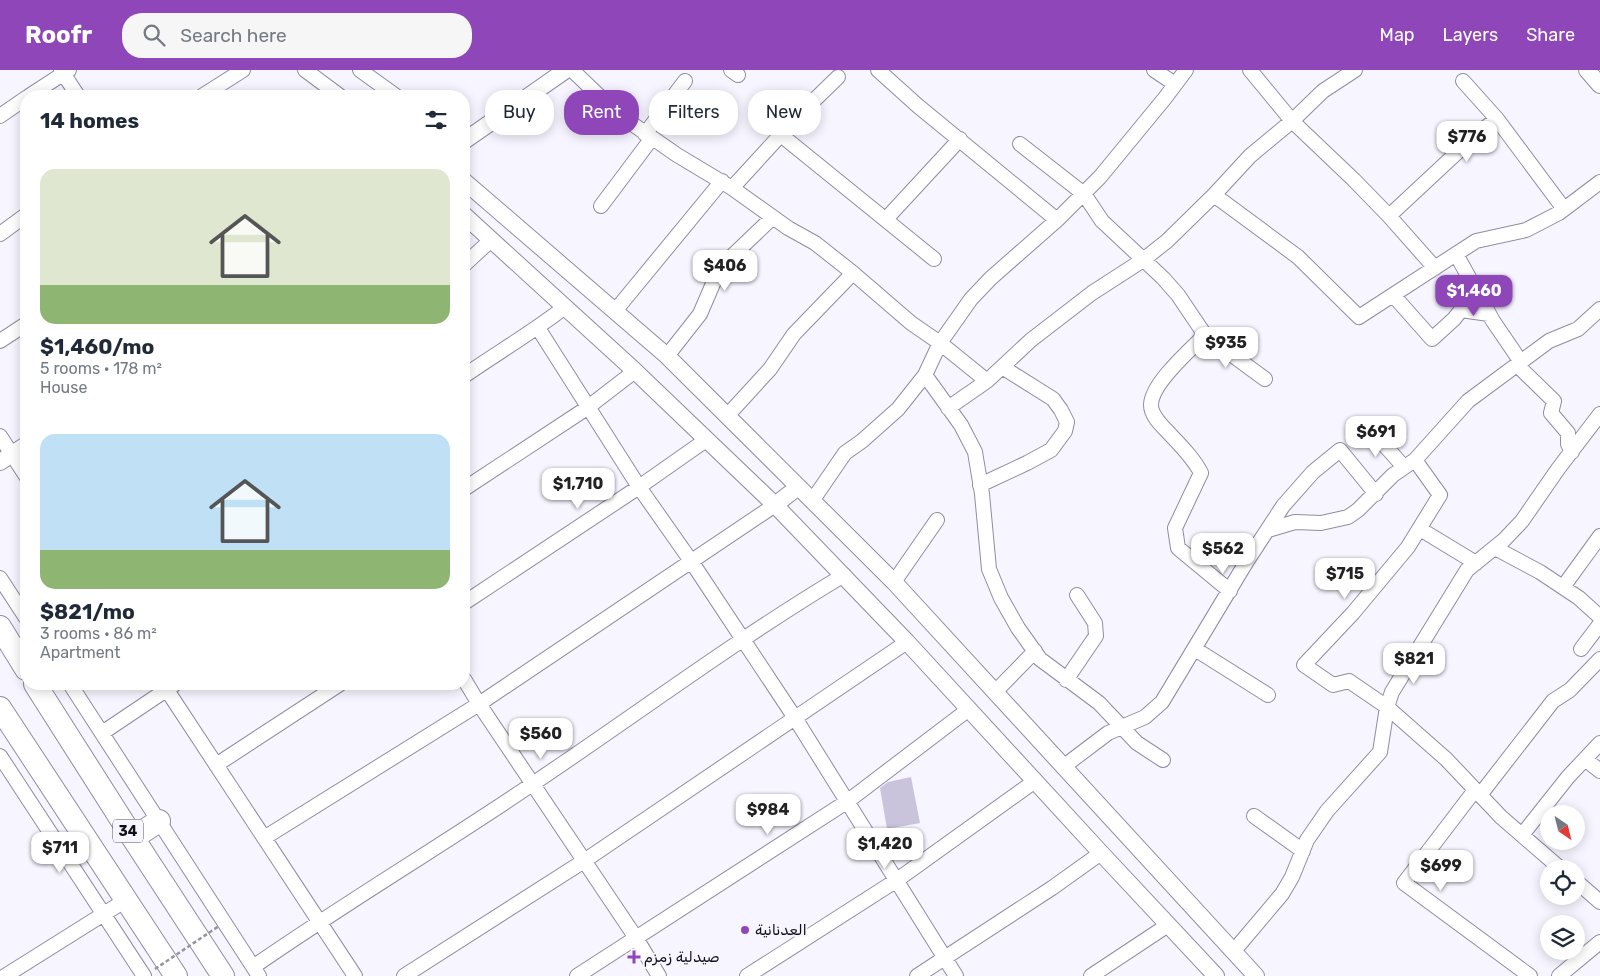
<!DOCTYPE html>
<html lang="en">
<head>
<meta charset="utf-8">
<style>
  :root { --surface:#fff; --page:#f6f6f7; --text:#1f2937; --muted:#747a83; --accent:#8e46b9 }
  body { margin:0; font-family:Rubik,Cairo,sans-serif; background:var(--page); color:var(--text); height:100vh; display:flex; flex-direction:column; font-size:19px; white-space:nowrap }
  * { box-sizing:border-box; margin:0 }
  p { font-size:16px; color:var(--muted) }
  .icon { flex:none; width:28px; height:28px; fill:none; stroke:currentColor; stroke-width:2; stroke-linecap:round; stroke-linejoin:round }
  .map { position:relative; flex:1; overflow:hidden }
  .sheet { position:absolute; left:20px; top:20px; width:450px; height:600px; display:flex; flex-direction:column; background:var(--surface); border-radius:20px; box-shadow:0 2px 12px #0003 }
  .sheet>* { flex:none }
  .guide { position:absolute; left:485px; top:20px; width:475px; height:45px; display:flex; gap:10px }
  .needle { width:32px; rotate:145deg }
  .buttons { position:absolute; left:1540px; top:735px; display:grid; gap:10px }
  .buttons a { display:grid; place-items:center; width:45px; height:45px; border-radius:50%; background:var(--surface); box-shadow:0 2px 12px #0003; font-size:25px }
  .price { position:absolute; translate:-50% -42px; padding:0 11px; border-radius:10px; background:#fff; color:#222; font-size:16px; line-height:32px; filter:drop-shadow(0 1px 2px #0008) }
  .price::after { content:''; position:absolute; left:50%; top:30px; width:15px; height:11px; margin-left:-8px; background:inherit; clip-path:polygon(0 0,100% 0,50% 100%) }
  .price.selected { background:var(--accent); color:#fff }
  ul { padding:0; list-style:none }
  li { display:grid; align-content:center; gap:10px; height:265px; padding:0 20px }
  li span { display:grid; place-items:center; height:155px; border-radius:15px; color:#555 }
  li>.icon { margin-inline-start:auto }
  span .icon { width:90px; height:90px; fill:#fffc; stroke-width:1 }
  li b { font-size:21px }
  h2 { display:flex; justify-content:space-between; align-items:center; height:60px; padding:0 20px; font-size:21px }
  .pill { padding:0 18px; border-radius:20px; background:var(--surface); box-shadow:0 2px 12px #0003; font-size:18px; line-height:45px }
  .pill.selected { background:var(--accent); color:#fff }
  header { display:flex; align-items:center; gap:30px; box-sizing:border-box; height:70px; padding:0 25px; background:var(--accent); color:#fff }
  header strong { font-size:24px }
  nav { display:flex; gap:28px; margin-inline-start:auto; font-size:18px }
  .search { width:350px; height:45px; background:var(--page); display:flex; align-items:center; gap:12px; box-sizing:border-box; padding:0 18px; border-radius:20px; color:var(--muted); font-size:19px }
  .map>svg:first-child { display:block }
</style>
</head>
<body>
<header>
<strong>Roofr</strong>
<div class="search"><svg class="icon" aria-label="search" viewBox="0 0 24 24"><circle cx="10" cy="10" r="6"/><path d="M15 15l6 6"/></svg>Search here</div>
<nav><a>Map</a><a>Layers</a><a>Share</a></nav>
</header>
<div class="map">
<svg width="1600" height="906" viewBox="0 0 1600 906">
  <rect width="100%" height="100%" fill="#f7f5ff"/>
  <path fill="#c9c4dc" d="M911,707L920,753L887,759L880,718L888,712Z"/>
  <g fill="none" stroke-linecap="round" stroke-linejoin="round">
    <defs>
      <path id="minor" d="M61,0L78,26
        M305,0L340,26
        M360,0L396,26
        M572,0L618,44L677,85L732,118L788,158L815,173L853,203L911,253L940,273L925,305L961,355L975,382L982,424L989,499L1001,528L1018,558L1040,589L1099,633L1137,673L1163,690
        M731,0L738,5
        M878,0L918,36L1057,150
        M1154,0L1175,14
        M1250,0L1292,51L1354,110L1389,146
        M1463,11L1497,49
        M29,26L69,0
        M202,26L243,0
        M0,46L26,28
        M645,64L685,11
        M781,65L934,189
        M1020,74L1084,124L1102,151L1163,208L1178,225L1205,265C1190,280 1151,314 1151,335C1151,345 1160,354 1167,361C1179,374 1193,387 1201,403L1175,458L1178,478L1230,521
        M732,118L797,47L838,7
        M1214,125L1298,187L1359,247L1476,171L1526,160L1559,143L1600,112
        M601,136L652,68
        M886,149L960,69
        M0,164L26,145
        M1456,184L1493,251L1521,292
        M464,195L491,170
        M1435,198L1389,146L1477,64L1497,49L1564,139
        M1393,225L1432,269L1454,249L1461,240L1489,244
        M615,241L722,111
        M538,258L639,417L691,491L795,648L956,906
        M1205,265L1265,309
        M0,271L26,254
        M667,286L700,244L715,209L729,189L773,147
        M1517,295L1554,331L1551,343L1568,363V374L1572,382
        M464,306C497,283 533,262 565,237
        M987,311L940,273L971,229L991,208L1057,150L1100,107L1165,28L1186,0
        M948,338L987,311L1031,270L1092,223L1143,190L1167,171L1214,125L1250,86L1292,51L1323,21L1355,0
        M727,346L770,299L794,264L853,203
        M1370,359L1404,397
        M0,366L26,406
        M1415,390L1440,425L1408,477L1353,543L1304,595L1333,615L1349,611L1387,637L1446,689L1501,747L1561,799
        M980,415L1027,393L1051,380L1065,361L1067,352L1061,340L1053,329L1002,297
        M464,419L587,338L635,301
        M812,431L845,383L862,371L898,339L925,305
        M1420,459L1476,493
        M1268,460L1295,452L1321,453L1348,447L1358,440L1393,405L1415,390L1468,331L1549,271L1578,259L1600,239
        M1495,478L1540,502L1579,528L1600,547
        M0,508L26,548
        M894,512L937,450
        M1563,517L1600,466
        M464,533L639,417L706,370
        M1195,579L1268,625
        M1581,579L1600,554
        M464,609L479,634L636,868L659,906
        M1066,610L1096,566L1095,553L1077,525
        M70,614L259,906
        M163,614L355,906
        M995,622L1035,581
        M102,663L175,614
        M0,686L144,906
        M1585,689L1600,701
        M216,695L340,614
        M1063,697L1108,663L1145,647L1162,632L1247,491L1283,436L1313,402L1340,380L1376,424
        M1475,720L1404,813L1530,906
        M1480,725L1553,631L1570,620L1600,589
        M1254,746L1303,781
        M1522,765L1568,707L1600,673
        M264,768L479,634L775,435
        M1576,811L1600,832
        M1233,882L1282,824L1292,807L1307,770L1327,741L1380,682L1387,637L1392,622L1467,500L1504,470L1522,451L1558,399L1600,344
        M253,897C345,833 441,776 534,713C637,644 737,569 844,505
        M5,906L126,830
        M404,906L584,791L907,572
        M577,906L848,731L969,639
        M747,906L897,810L1035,711
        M917,906L1052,818L1101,783
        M1091,906L1168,855
        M1559,906L1600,872"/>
      <path id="tertiary" d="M1587,0L1600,15
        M464,71L566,0
        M464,111L667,286L894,512L1256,906
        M464,145L635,301L775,435L907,572L1101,783L1216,906
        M0,392L26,375
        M775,435L798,417"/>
      <path id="trunk" d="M0,557L26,599
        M35,614L133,768L223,906
        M0,638L176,906
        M133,768L159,751"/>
    </defs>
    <use href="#minor" stroke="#908ca2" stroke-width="16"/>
    <use href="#tertiary" stroke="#908ca2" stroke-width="18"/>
    <use href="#trunk" stroke="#908ca2" stroke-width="24"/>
    <use href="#minor" stroke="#fff" stroke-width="14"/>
    <use href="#tertiary" stroke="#fff" stroke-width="16"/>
    <use href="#trunk" stroke="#fff" stroke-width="22"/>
    <path stroke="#97959f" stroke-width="2.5" stroke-dasharray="4 2.5" stroke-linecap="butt" d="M155,899L219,856"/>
  </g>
  <g fill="#8e46b9" stroke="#f7f5ff" stroke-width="2">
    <circle cx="745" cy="860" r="5"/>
    <path d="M631.5 879.5h5v5h5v5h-5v5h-5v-5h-5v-5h5z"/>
  </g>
  <g text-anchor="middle" stroke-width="4" stroke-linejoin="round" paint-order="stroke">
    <rect fill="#f7f5ff" stroke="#56555d" stroke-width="1" x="113" y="749.5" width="30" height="23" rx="4"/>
    <g font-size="14" font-weight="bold" fill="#111018">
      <text x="128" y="766">34</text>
    </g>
    <g font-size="15" fill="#111018" stroke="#f7f5ff" text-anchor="start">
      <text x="755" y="865">العدنانية</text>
      <text x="644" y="892">صيدلية زمزم</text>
    </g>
  </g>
</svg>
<div class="buttons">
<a><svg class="needle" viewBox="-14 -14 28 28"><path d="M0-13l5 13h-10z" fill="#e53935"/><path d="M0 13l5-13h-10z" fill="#747a83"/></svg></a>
<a><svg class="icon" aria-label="locate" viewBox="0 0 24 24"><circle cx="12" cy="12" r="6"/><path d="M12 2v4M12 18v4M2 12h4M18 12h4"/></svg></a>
<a><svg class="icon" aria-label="layers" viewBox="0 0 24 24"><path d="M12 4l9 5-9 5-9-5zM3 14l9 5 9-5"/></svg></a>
</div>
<b class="price" style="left:1467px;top:93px">$776</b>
<b class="price" style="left:725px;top:222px">$406</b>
<b class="price selected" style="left:1474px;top:247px">$1,460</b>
<b class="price" style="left:1226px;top:299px">$935</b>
<b class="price" style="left:1376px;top:388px">$691</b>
<b class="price" style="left:578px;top:440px">$1,710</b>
<b class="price" style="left:1223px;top:505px">$562</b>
<b class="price" style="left:1345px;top:530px">$715</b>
<b class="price" style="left:1414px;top:615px">$821</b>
<b class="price" style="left:541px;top:690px">$560</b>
<b class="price" style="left:768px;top:766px">$984</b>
<b class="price" style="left:885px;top:800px">$1,420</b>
<b class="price" style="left:60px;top:804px">$711</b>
<b class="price" style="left:1441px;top:822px">$699</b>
<div class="guide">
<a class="pill">Buy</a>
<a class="pill selected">Rent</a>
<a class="pill">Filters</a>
<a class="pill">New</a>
</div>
<section class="sheet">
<h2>14 homes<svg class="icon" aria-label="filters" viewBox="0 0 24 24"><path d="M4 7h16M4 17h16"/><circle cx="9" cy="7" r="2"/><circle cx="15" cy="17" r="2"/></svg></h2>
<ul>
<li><span style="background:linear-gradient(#dfe7d0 75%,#8fb573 0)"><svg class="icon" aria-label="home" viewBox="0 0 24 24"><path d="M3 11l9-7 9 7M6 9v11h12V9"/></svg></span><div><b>$1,460/mo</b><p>5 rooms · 178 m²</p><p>House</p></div></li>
<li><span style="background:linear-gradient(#bfe0f5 75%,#8fb573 0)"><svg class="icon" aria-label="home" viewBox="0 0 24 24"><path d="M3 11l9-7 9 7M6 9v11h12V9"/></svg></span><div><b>$821/mo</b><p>3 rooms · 86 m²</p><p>Apartment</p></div></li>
</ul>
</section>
</div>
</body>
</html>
